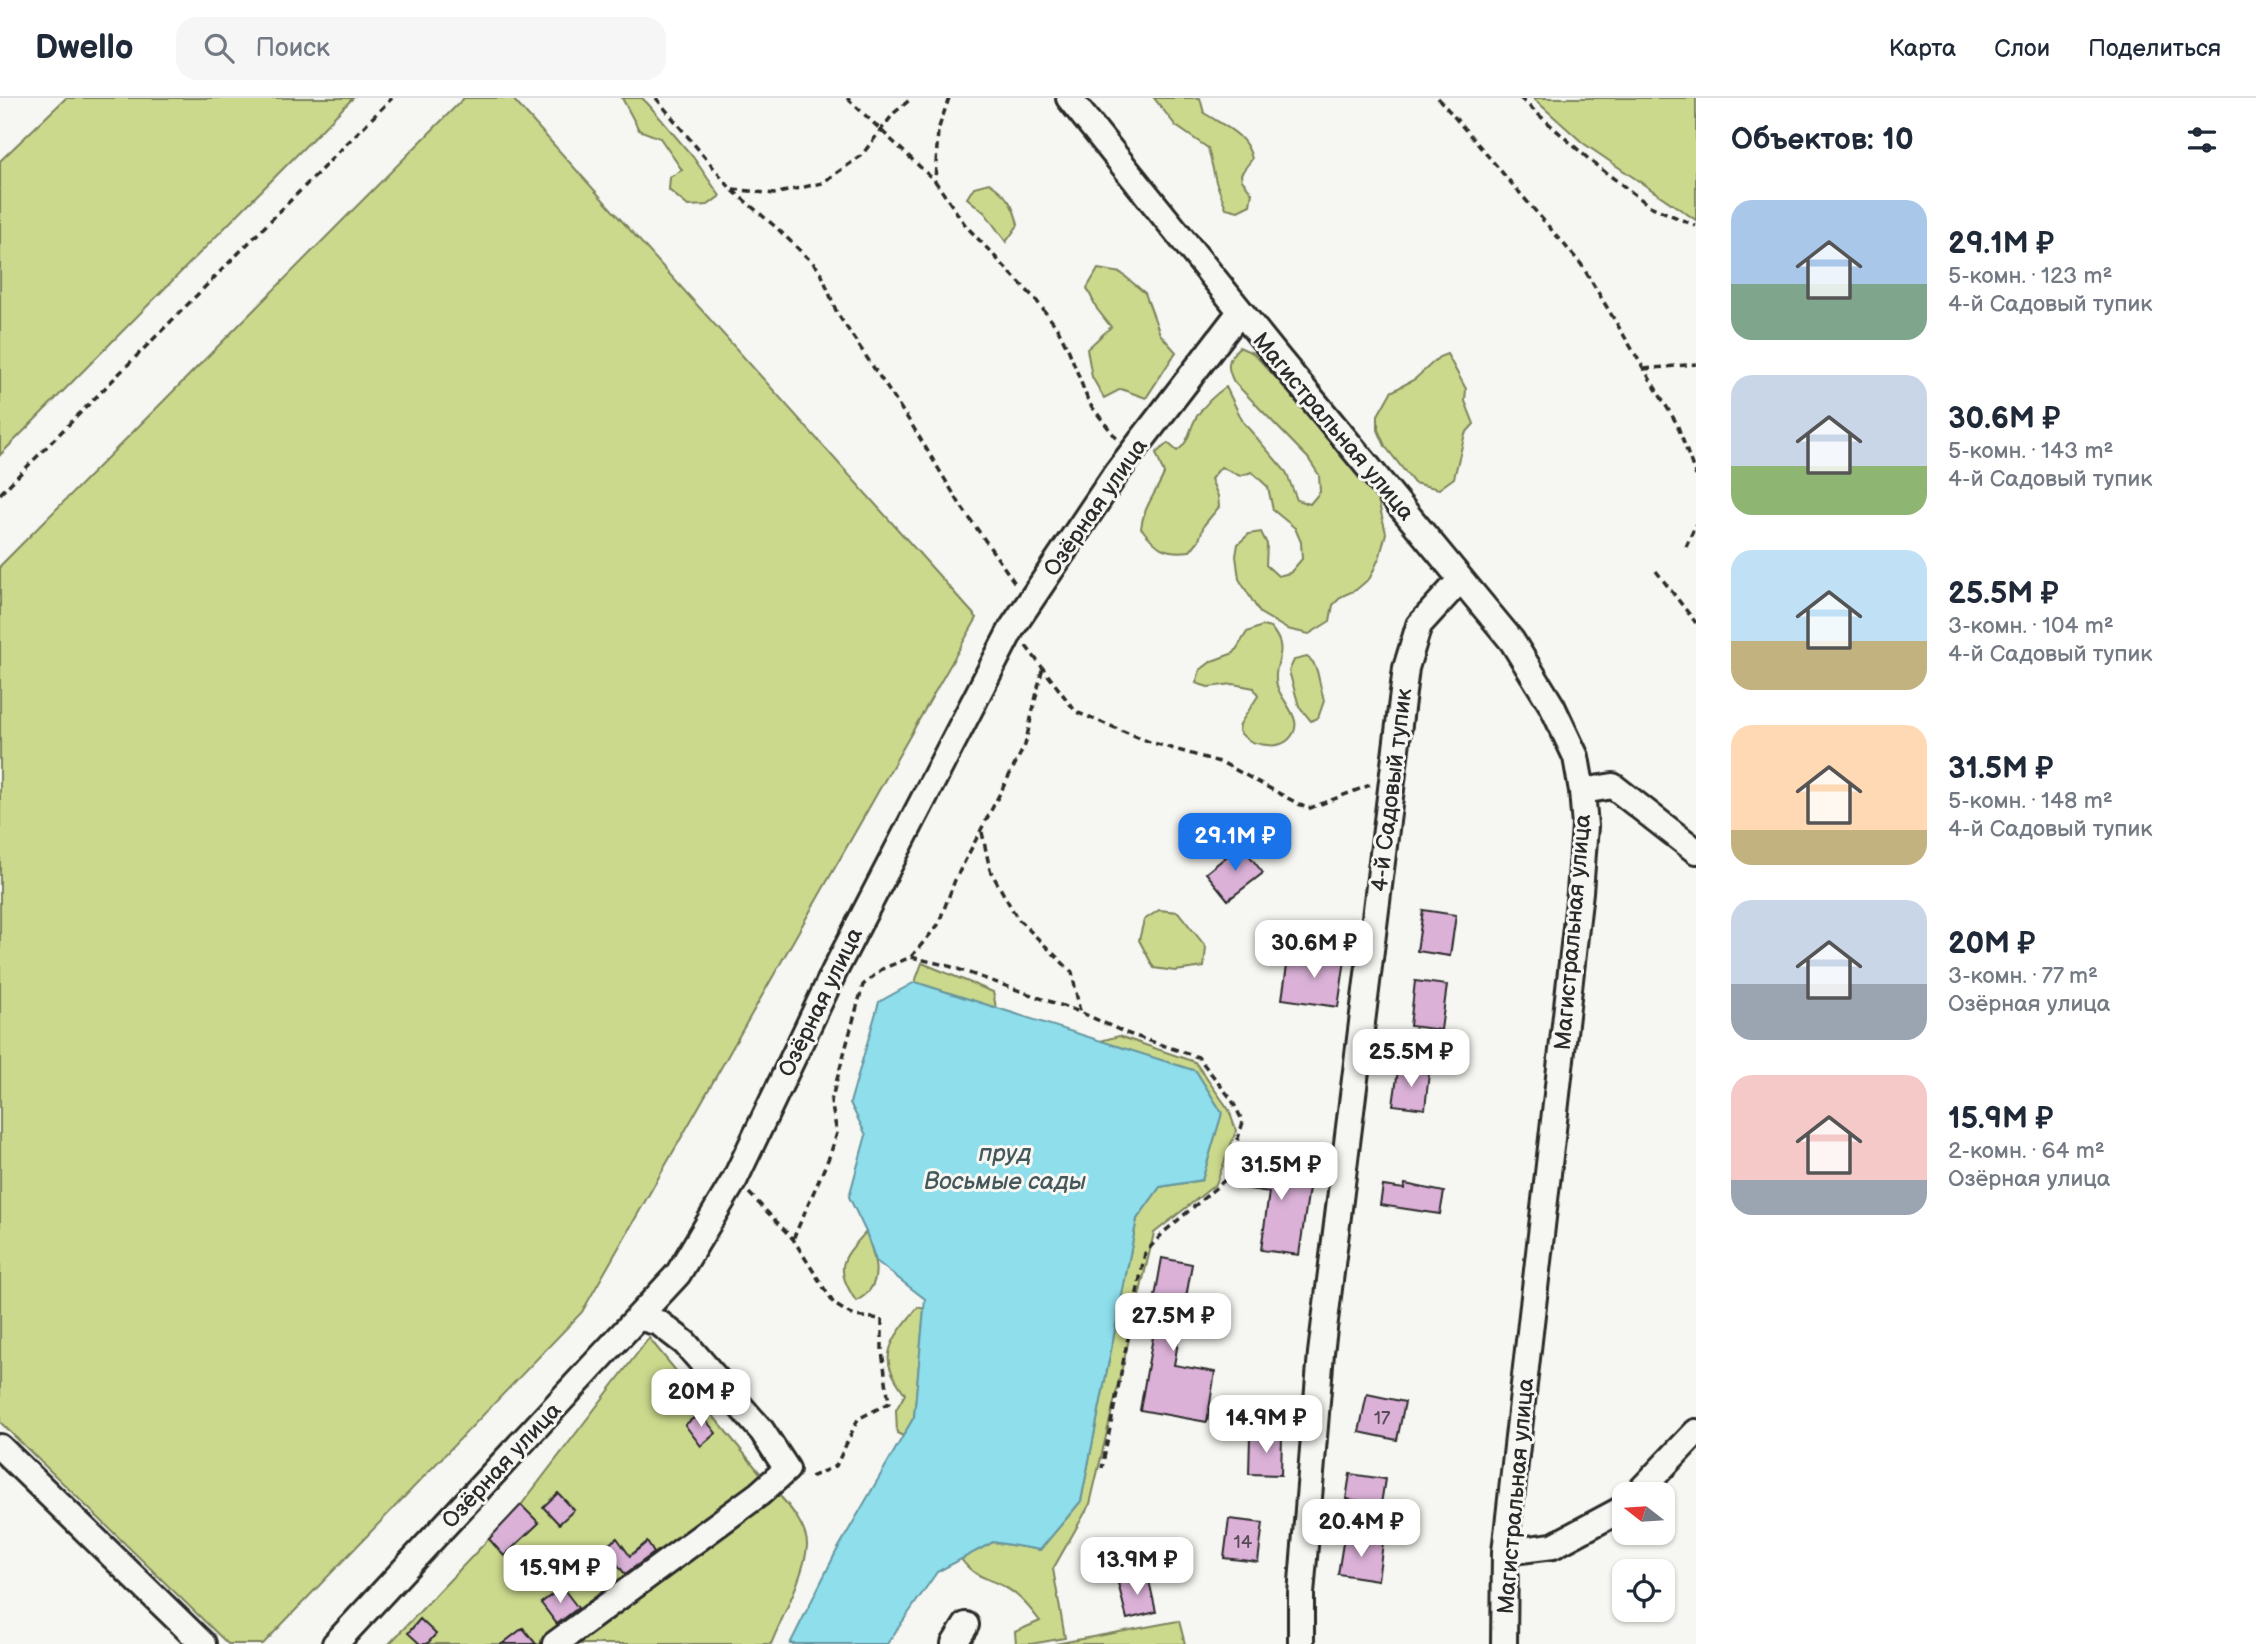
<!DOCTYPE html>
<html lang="ru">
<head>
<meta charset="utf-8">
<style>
  :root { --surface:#fff; --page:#f6f6f7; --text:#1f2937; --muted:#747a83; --line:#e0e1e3; --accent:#1a73e8 }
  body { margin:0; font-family:"Balsamiq Sans",sans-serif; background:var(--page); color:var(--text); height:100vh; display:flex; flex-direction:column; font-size:26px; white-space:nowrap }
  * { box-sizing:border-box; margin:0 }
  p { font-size:23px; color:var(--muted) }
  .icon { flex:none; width:38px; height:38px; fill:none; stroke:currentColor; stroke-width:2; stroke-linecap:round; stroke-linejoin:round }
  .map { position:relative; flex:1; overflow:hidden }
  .details { display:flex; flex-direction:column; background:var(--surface); width:560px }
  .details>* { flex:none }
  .needle { width:46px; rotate:287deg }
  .fabs { position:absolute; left:1612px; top:1384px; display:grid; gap:14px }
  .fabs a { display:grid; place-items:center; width:63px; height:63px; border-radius:14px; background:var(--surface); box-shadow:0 2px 5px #0004; font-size:35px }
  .price { position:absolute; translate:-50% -60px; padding:0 16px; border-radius:14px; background:#fff; color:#222; font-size:23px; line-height:46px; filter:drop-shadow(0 2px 4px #0008) }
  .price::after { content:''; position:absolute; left:50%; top:42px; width:21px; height:16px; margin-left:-10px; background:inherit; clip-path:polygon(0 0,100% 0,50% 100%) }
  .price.on { background:var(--accent); color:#fff }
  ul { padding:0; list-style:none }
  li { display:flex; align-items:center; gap:21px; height:175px; padding:0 35px }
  li span { display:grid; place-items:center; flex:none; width:196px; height:140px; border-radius:21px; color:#555 }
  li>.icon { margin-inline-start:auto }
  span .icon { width:84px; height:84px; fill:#fffc; stroke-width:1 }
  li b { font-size:30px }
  h2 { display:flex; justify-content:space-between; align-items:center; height:84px; padding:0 35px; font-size:30px }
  header { display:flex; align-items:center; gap:42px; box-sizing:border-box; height:98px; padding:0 35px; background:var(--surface); border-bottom:2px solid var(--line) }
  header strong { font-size:33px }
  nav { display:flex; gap:38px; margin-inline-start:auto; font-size:24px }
  .search { width:490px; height:63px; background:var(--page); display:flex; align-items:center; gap:18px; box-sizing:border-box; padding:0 24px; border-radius:21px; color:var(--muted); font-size:26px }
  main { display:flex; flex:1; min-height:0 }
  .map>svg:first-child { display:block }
</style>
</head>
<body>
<header>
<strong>Dwello</strong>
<div class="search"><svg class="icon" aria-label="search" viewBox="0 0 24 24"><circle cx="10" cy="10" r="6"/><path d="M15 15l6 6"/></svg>Поиск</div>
<nav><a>Карта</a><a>Слои</a><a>Поделиться</a></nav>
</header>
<main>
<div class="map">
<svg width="1696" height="1546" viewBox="0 0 1696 1546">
  <rect width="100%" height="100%" fill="#f6f6f2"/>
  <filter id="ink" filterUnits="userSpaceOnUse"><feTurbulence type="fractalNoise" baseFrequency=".0143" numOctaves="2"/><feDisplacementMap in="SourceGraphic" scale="14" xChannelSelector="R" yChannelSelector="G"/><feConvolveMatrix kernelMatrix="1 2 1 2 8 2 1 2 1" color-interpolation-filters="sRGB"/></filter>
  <g filter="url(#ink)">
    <path fill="#cbd98d" stroke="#7b825c" stroke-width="2" d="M66,0H353L0,357V63Z
      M464,0H512L977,520L582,1214L263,1546H228L0,1324V468Z
      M622,0H642L649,7L693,59L720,98L708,107L688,108L669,92L670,79L682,72L660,40L639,32Z
      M1154,0H1200L1204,15C1224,28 1247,36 1252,61L1241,76L1242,82L1252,95L1250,107L1238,113L1226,110L1216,84L1208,50L1176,28Z
      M1533,0H1696V122L1583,45Z
      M989,85C1006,96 1014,107 1018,127L1006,144L985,115L967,100L974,89Z
      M1098,171L1121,175L1145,195L1160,236L1176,254L1146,300L1121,291L1104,300L1092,279L1087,251L1111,229L1097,211L1087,190Z
      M1239,249L1253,255L1358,368L1378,402L1386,435L1380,458L1370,480L1356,492L1342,498L1333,507L1330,523L1309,536L1287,531L1260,515L1239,481L1236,458L1238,446L1249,436L1261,434L1267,446L1266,467L1278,478L1290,475L1302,461L1301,444L1295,430L1273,412L1268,389L1252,374L1240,378L1221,369L1211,381L1218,398L1219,409L1204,427L1199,442L1190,453C1163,456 1157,450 1141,430C1143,410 1156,395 1164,376L1156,355L1168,345L1177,353C1190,344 1189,331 1197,318C1205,306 1214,297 1226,289L1243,324L1286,374L1297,402L1310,406L1320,394L1319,377L1308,360L1234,284C1226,269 1227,261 1239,249Z
      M1447,256L1466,291L1465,303L1474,326L1465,336L1454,380L1439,391L1414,385L1385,348L1378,332V317L1391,294L1415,281L1439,259Z
      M1262,528L1271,530C1292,554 1271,565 1277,588C1282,605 1308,624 1288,642C1282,647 1274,648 1267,647C1255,646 1246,643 1239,633L1240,626L1258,598L1254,590L1233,586L1208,589L1196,585L1200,572L1212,563L1234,555L1247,534Z
      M1307,559L1313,564L1317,573L1324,603L1318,620L1311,623L1299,608L1289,573L1294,562Z
      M1159,812L1178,814L1206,849L1204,869L1175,873L1154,870L1139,842L1144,822Z
      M922,865L993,894L996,910L915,884Z
      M1119,938L1195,964L1229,1012L1236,1033L1216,1086L1154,1135L1090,1406L1053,1471L1065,1540L1031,1546H1016L1015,1534L1040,1523C1029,1509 1020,1497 1003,1488C985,1479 974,1479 961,1461L993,1444L1040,1452L1081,1403L1137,1121L1160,1089L1202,1082L1222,1015L1196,973L1100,943Z
      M866,1134C875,1159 886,1188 856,1203C834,1169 841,1162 866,1134Z
      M918,1209L924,1211L914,1319L903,1338L897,1335L896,1312L905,1296C900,1288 894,1281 891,1272C881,1250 904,1226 918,1209Z
      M649,1240L765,1381L767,1405L778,1396C789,1407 808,1431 807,1448C805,1476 782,1519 771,1546H389L521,1407Z
      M1179,1523L1185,1546H1055L1178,1523Z"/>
    <path fill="#8edeec" stroke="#66969f" stroke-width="2" d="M915,884L1196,973L1222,1015L1202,1082L1160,1089L1137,1121L1081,1403L1040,1452L993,1444L937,1474L887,1546H790L836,1454L914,1319L925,1201L876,1163L866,1134L849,1099L866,1037L850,1005L879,904Z"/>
    <path fill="#dbb1d8" stroke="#2b2b2b" stroke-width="2" d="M1241,747L1263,775L1228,802L1206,775Z
      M1423,812L1456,817L1450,858L1417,853Z
      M1289,854L1345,862L1338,909L1282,901Z
      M1415,883L1447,887L1441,932L1410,928Z
      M1398,972L1429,975L1425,1011L1393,1007Z
      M1246,1060L1312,1070L1299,1157L1261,1152L1269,1094L1242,1090Z
      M1405,1086L1444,1094L1440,1116L1380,1107L1383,1088L1404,1091Z
      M1162,1160L1192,1166L1174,1267L1215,1274L1207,1324L1140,1312L1153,1239L1148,1238Z
      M1367,1296L1405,1304L1397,1342L1359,1334Z
      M700,1315L716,1335L701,1348L685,1327Z
      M1250,1338H1282L1281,1377L1249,1376Z
      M1350,1376L1385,1381L1381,1406L1346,1401Z
      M558,1395L574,1412L559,1426L543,1409Z
      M521,1407L539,1425L504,1458L489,1441Z
      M1229,1421L1263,1425L1258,1464L1224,1460Z
      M1344,1439L1383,1445L1378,1482L1338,1476Z
      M617,1440L630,1458L647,1444L654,1455L625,1476L616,1465L612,1468L600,1453Z
      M1148,1478L1156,1514L1127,1521L1118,1485Z
      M562,1489L578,1510L557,1526L541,1505Z
      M420,1521L436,1536L427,1546H420L408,1535Z
      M523,1530L536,1546H502Z"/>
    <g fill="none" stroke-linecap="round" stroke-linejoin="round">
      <defs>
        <path id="minor" d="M1069,0L1279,261L1512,543L1552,608L1576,659L1582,693L1585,728L1580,794L1505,1454L1504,1546
          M1582,693L1613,688L1696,753
          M0,1349L203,1546
          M1637,1396L1696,1334
          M1505,1454L1553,1448L1624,1410
          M335,1546L678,1176L735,1081L835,872L1012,530L1117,374L1240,214
          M555,1546L759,1396L787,1371L762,1333L685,1245L659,1225L638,1219
          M954,1546L966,1527
          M1301,1546V1496L1321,1255L1406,570L1419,527L1461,481"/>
      </defs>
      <use href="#minor" stroke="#2b2b2b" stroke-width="30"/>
      <path stroke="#2b2b2b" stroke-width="3.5" stroke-dasharray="7 5" stroke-linecap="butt" d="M656,0L731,91L778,131L820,172L837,215L912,327L961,408L1017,488
        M847,0L935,83
        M949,0L938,32L935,83L966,128L1036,202L1058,231L1069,253L1089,305L1117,341
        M1438,0L1581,166L1677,326L1696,378
        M1520,0L1592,64L1650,108L1696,128
        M733,91L774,96L822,85L861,58L894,15L912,0
        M1644,271L1696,266
        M0,396L392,0
        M1686,449L1696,426
        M1656,473L1696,525
        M1026,548L1076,614L1150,644L1223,665L1308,711L1370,687
        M982,734L990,772L1017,820L1072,874L1080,914
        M911,859L949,868L1080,914L1126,935L1198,959L1232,1002L1243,1024L1225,1082L1164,1134L1145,1155L1102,1370
        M749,1095L793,1141L834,1206L854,1218L882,1221V1253L889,1305L858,1321L836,1368L810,1379L807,1378
        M793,1141L830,1057L837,1035L831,1003L863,887L882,871L911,859L938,827L955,782L1025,647L1042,572"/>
      <use href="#minor" stroke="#f6f6f2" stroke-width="24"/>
    </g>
  </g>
  <g text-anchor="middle" stroke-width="6" stroke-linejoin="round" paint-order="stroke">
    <g font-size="19" fill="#574c56">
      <text x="1382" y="1326">17</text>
      <text x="1243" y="1450">14</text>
    </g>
    <g font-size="23" fill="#2b2b2b" stroke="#f6f6f2">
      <text transform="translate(1334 328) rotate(50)" y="8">Магистральная улица</text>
      <text transform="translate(1095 409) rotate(-55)" y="8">Озёрная улица</text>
      <text transform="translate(1391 692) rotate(-83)" y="8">4-й Садовый тупик</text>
      <text transform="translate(1572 834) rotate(-85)" y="8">Магистральная улица</text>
      <text transform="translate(820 904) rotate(-64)" y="8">Озёрная улица</text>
      <text transform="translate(501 1367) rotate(-47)" y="8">Озёрная улица</text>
      <text transform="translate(1515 1398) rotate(-85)" y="8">Магистральная улица</text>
    </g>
    <g font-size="24" font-style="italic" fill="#44585b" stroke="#f6f6f2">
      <text x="1005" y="1063">пруд<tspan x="1005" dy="28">Восьмые сады</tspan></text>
    </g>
  </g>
</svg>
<div class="fabs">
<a><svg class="needle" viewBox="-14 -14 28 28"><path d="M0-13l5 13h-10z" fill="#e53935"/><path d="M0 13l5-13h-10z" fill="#747a83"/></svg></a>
<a><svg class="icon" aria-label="locate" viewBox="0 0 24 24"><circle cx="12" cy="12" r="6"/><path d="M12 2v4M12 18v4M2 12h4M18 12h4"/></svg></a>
</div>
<b class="price on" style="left:1235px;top:775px">29.1M ₽</b>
<b class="price" style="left:1314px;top:882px">30.6M ₽</b>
<b class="price" style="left:1411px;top:991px">25.5M ₽</b>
<b class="price" style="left:1281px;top:1104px">31.5M ₽</b>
<b class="price" style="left:1173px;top:1255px">27.5M ₽</b>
<b class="price" style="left:701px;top:1331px">20M ₽</b>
<b class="price" style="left:1266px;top:1357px">14.9M ₽</b>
<b class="price" style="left:1361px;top:1461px">20.4M ₽</b>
<b class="price" style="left:1137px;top:1499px">13.9M ₽</b>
<b class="price" style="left:560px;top:1507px">15.9M ₽</b>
</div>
<section class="details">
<h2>Объектов: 10<svg class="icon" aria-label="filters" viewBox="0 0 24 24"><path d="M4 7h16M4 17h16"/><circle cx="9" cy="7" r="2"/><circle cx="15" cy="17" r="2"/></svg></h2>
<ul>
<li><span style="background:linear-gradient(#a9c7e8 60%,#7fa58c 0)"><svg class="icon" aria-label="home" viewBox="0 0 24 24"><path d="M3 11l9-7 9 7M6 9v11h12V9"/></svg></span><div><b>29.1M ₽</b><p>5-комн. · 123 m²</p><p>4-й Садовый тупик</p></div></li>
<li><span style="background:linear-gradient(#c9d6e8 65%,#8fb573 0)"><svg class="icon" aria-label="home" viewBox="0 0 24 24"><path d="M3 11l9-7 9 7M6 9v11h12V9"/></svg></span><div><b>30.6M ₽</b><p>5-комн. · 143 m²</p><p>4-й Садовый тупик</p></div></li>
<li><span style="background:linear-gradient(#bfe0f5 65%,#c2b280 0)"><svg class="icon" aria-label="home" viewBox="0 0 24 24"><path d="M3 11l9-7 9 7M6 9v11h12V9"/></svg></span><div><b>25.5M ₽</b><p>3-комн. · 104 m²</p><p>4-й Садовый тупик</p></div></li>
<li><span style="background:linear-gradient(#ffd9b3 75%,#c2b280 0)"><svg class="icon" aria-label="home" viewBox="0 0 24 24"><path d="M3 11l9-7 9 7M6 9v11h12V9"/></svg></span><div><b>31.5M ₽</b><p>5-комн. · 148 m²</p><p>4-й Садовый тупик</p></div></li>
<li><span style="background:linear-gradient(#c9d6e8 60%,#9aa5b1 0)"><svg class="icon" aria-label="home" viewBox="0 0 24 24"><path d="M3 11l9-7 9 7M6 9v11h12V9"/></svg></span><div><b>20M ₽</b><p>3-комн. · 77 m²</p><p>Озёрная улица</p></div></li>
<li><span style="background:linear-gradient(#f6c9c9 75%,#9aa5b1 0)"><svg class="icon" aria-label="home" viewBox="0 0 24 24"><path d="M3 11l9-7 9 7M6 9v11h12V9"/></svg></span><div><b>15.9M ₽</b><p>2-комн. · 64 m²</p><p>Озёрная улица</p></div></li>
</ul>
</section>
</main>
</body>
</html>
